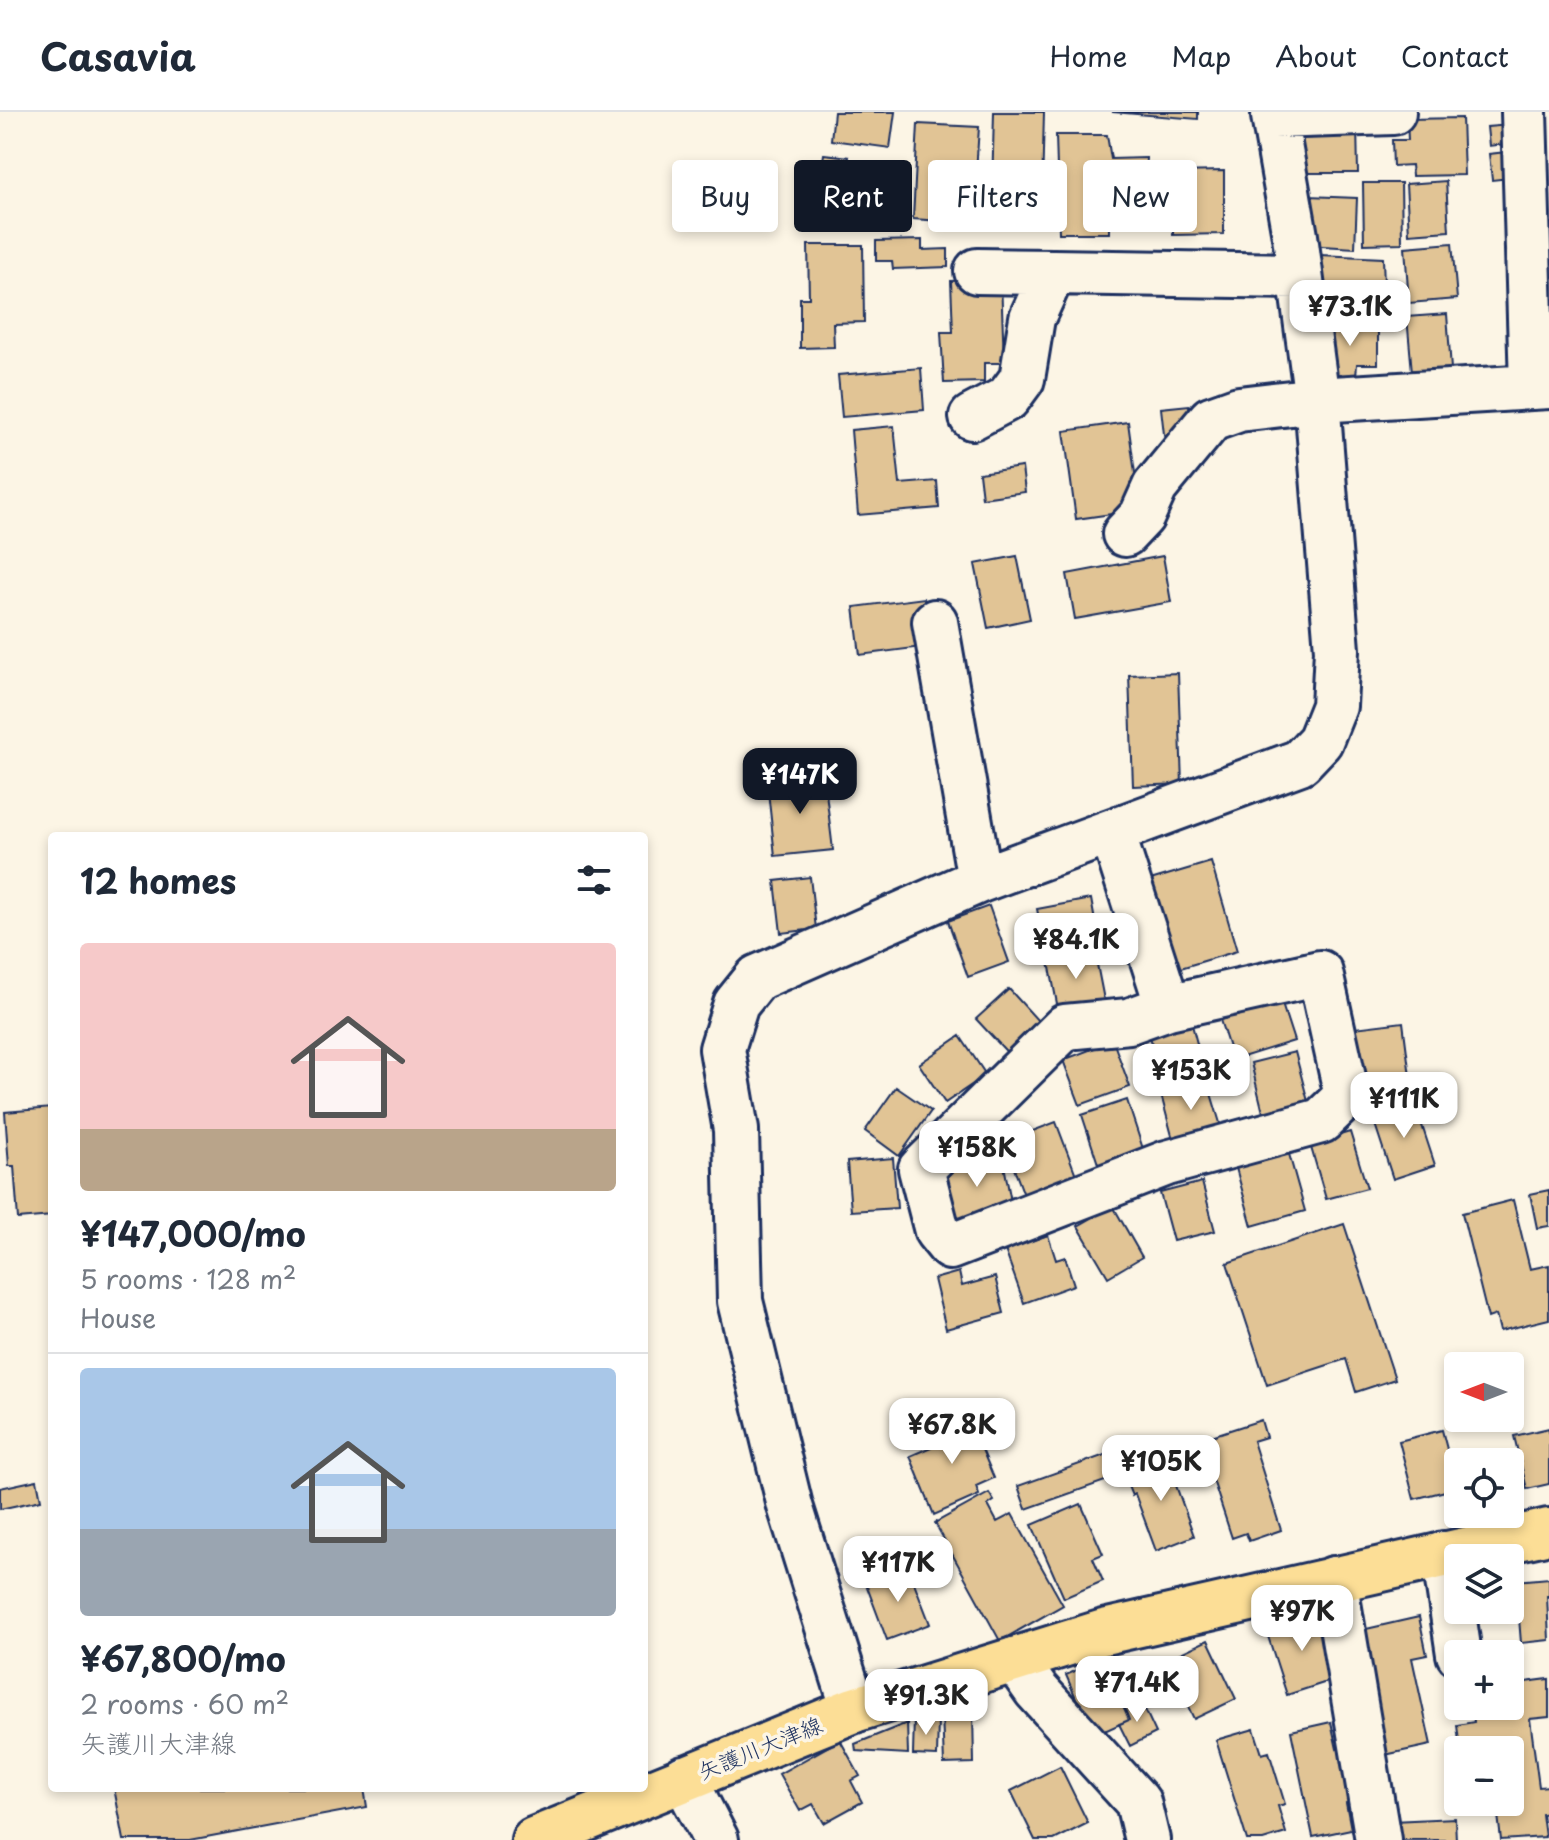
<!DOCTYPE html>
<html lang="en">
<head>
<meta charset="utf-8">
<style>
  :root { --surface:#fff; --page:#f6f6f7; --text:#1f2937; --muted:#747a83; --line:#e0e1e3; --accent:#111827 }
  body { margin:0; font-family:"Playpen Sans","Klee One",sans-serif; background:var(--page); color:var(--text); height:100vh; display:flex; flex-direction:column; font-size:30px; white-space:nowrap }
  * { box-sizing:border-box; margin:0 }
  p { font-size:26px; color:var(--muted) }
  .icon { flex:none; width:44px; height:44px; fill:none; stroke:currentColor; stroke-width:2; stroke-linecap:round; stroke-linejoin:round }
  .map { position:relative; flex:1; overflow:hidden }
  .details { position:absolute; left:48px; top:720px; width:600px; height:960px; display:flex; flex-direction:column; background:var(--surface); border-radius:8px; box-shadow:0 4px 12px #0003 }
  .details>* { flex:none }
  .top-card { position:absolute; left:672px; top:48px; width:756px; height:72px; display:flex; gap:16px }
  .needle { width:52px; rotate:270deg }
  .buttons { position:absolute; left:1444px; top:1240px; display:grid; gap:16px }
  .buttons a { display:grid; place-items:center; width:80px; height:80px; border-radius:8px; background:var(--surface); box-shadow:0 4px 12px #0003; font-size:40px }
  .price { position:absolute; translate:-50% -68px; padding:0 18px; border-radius:16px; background:#fff; color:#222; font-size:26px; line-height:52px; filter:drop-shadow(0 2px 4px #0008) }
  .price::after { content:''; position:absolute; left:50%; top:48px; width:24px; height:18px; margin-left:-12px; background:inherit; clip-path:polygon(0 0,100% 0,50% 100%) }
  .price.selected { background:var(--accent); color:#fff }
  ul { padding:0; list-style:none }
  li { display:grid; align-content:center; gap:16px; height:424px; padding:0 32px }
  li+li { border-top:2px solid var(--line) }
  li span { display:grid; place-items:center; height:248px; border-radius:8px; color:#555 }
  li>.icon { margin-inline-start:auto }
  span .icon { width:144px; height:144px; fill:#fffc; stroke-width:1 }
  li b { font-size:34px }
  h2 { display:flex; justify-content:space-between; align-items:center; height:96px; padding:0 32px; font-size:34px }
  .chip { padding:0 28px; border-radius:8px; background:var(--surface); box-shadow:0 4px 12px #0003; font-size:28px; line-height:72px }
  .chip.selected { background:var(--accent); color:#fff }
  header { display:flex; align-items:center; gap:48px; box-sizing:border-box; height:112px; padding:0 40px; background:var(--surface); border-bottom:2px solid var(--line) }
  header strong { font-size:38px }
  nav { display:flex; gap:44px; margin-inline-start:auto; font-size:28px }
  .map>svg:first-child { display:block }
</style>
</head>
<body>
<header>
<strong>Casavia</strong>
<nav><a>Home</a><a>Map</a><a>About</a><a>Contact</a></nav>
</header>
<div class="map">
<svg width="1549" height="1728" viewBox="0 0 1549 1728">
  <rect width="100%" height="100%" fill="#fcf5e5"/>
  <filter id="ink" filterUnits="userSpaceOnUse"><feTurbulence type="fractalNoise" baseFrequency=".0125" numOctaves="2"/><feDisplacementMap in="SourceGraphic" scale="16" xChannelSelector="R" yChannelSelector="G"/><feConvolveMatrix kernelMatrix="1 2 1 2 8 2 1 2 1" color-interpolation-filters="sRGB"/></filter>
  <g filter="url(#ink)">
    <path fill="#e1c495" stroke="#1b2f5e" stroke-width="2" d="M834,0H895L890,36L831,28Z
      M994,0H1044L1042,80L992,79Z
      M1112,0H1198V7Z
      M1462,6L1464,63L1412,64L1411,53L1393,54L1392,28H1408L1407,7Z
      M918,12L979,15L974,90L942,88L941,109L913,107Z
      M1303,13H1357L1358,61H1303Z
      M1510,13L1513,31L1489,34L1487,15Z
      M1056,23H1107L1111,47L1146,46L1144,87H1109V121H1059Z
      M1515,39L1518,65L1492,68L1489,42Z
      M824,42L849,45L846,76L876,79L873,109L802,101L807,60L821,61Z
      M1224,59V122L1173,123V60Z
      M1446,69L1449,119L1409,122L1406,72Z
      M1363,71H1401L1402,131L1364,132Z
      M1308,84L1357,86L1355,136L1306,133Z
      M922,128V138L948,137V155L893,157L892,149H876V129Z
      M1452,131L1457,187L1409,191L1405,135Z
      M808,133H863L864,210L833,211L834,235L800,236V186H809Z
      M1320,143L1383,146L1385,201L1319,198Z
      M1001,167L1004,251H984V270L944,271L941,220H953L951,169Z
      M1447,202L1451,257L1412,260L1407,205Z
      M1326,211L1378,212V252H1357L1356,265H1326Z
      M921,256L924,298L842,305L838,263Z
      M1189,293L1192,328L1165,331L1161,296Z
      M1128,310L1140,398L1076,407L1064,319Z
      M894,314L900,372L937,369L939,396L858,403L851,318Z
      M1022,355L1025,380L982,386L979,361Z
      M1017,444L1030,507L988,516L975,452Z
      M1163,444L1171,490L1075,507L1067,462Z
      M924,486L930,534L860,543L854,495Z
      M1178,561L1182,672L1133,674L1129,563Z
      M824,664L833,738L775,744L767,670Z
      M1211,750L1237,839L1174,858L1147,769Z
      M810,765L816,817L781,821L775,769Z
      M1091,787L1098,826L1045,837L1037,797Z
      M989,794L1009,850L968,865L948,809Z
      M1094,837L1105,893L1059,902L1048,845Z
      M1009,877L1049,921L1017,951L976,907Z
      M1281,889L1294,929L1233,948L1220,908Z
      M1191,909L1204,958L1161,969L1149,920Z
      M1403,910L1412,980L1355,988L1346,917Z
      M960,924L986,963L945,991L919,952Z
      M1113,929L1130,975L1080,993L1063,948Z
      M1295,940L1311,1001L1266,1013L1251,951Z
      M1206,965L1223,1021L1175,1035L1160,979Z
      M896,975L931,999L899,1044L865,1019Z
      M1127,988L1145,1043L1100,1058L1082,1003Z
      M1414,989L1435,1053L1393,1067L1372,1003Z
      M52,996V1104L18,1107L14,1054H9L5,1000Z
      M1056,1010L1076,1063L1024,1083L1004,1030Z
      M1350,1020L1367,1076L1326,1087L1310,1032Z
      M1289,1042L1305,1099L1252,1114L1236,1056Z
      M1002,1043L1013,1100L952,1112L941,1054Z
      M893,1046L897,1096L851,1099L847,1050Z
      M1202,1070L1215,1119L1173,1129L1160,1081Z
      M1549,1078V1114L1537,1116L1530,1082Z
      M1513,1088L1530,1157L1549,1153V1207L1500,1219L1496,1203L1488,1206L1462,1101Z
      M1113,1094L1142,1145L1108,1165L1078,1114Z
      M1344,1112L1395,1267L1356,1280L1346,1247L1267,1273L1227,1151Z
      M1048,1123L1056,1148L1065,1145L1074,1173L1024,1191L1005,1138Z
      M959,1160L962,1174L995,1165L1004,1201L946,1217L934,1167Z
      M968,1304L994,1366L976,1374L979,1383L934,1403L910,1344L931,1335L925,1322Z
      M1261,1308L1266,1325L1253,1329L1281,1418L1249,1429L1246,1421L1232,1426L1212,1365L1208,1366L1196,1329Z
      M1549,1316V1372L1527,1377L1514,1324Z
      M1442,1318L1457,1376L1414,1387L1399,1329Z
      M1116,1339L1125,1362L1026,1397L1018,1374Z
      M1176,1344L1182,1361L1173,1365L1194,1424L1156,1439L1135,1382L1132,1384L1124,1364Z
      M37,1368L41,1388L0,1397V1376Z
      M989,1381L994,1389L988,1393L997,1410L1012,1402L1063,1493L1000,1529L935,1411Z
      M1081,1392L1103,1442L1093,1446L1103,1469L1064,1486L1032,1413Z
      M908,1455L930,1512L887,1528L866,1472Z
      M1549,1466V1484H1547L1549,1528L1521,1531L1516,1469Z
      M1317,1499L1339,1566L1287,1583L1265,1515Z
      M1419,1505L1427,1543L1412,1546L1431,1633L1380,1644L1353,1520Z
      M1208,1528L1236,1587L1194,1607L1166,1548Z
      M1102,1547L1129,1608L1098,1622L1089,1602L1080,1606L1072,1588L1076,1586L1066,1563Z
      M1549,1567V1605L1530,1607L1539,1675L1549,1674V1701L1542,1702L1545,1725L1501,1728L1497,1695L1468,1699L1466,1690H1510V1638H1460L1457,1613L1474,1610L1472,1594H1510V1572Z
      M1141,1589L1156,1621L1130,1634L1119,1612L1129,1608L1125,1597Z
      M973,1600L974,1651L944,1652L942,1601Z
      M914,1606L938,1607L937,1644L913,1643Z
      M1331,1610L1337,1637L1341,1635L1353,1690L1346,1691L1351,1717L1313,1725L1291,1619Z
      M907,1611L908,1642L856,1639L855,1632Z
      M1254,1617L1262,1642L1269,1640L1285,1692L1278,1694L1286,1721L1263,1728H1247L1216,1628Z
      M840,1628L860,1664L851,1669L862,1690L824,1711L813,1692L800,1699L779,1662Z
      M1060,1654L1088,1711L1054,1728H1035L1011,1679Z
      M114,1676H364L367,1695L190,1728H124Z
      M1455,1706L1456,1728H1393L1392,1709Z"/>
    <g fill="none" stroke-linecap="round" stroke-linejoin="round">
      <defs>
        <path id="minor" d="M1524,0L1532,274
          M977,159L1053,160
          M972,305L1008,286L1022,267L1032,206L1053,160L1299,164
          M1125,422L1142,404L1155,375L1211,307L1239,297L1317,288L1295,124L1274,4L1393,0
          M935,510L980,768
          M1112,720L1168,895L1320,861L1347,984L1321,1009L1167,1051L950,1135L937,1119L921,1057L1065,915L1129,909L1168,895
          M1444,1442L1459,1542
          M1334,1467L1378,1728
          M1015,1548L1036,1578L1138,1690L1147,1728
          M854,1598L790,1394L740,1189L736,1018L722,937L736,892L757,866L980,768L1300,650L1320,629L1334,594L1337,538L1317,288L1549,274
          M684,1666L716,1728"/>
        <path id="major" d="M534,1728L854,1598L1104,1520L1549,1419"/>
      </defs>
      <use href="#minor" stroke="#1b2f5e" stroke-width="50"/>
      <use href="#major" stroke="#1b2f5e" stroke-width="50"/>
      <use href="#minor" stroke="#fcf5e5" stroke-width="44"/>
      <use href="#major" stroke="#fcde96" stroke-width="44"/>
    </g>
  </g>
  <g text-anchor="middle" stroke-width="7" stroke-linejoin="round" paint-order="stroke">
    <g font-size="22" fill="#1b2f5e" stroke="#fcf5e5">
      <text transform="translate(760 1636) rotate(-22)" y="8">矢護川大津線</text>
    </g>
  </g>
</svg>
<div class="buttons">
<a><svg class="needle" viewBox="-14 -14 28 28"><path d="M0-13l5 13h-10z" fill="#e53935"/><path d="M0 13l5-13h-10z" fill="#747a83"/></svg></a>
<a><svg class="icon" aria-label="locate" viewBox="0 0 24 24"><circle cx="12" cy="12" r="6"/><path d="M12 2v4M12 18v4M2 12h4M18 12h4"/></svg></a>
<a><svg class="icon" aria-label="layers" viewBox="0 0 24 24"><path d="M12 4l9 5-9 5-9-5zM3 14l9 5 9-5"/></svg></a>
<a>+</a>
<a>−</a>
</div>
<b class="price" style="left:1350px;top:236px">¥73.1K</b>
<b class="price selected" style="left:800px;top:704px">¥147K</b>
<b class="price" style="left:1076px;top:869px">¥84.1K</b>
<b class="price" style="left:1191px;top:1000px">¥153K</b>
<b class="price" style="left:1404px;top:1028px">¥111K</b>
<b class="price" style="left:977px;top:1077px">¥158K</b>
<b class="price" style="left:952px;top:1354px">¥67.8K</b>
<b class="price" style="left:1161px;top:1391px">¥105K</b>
<b class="price" style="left:898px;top:1492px">¥117K</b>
<b class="price" style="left:1302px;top:1541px">¥97K</b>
<b class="price" style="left:1137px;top:1612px">¥71.4K</b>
<b class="price" style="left:926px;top:1625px">¥91.3K</b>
<div class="top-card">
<a class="chip">Buy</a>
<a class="chip selected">Rent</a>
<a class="chip">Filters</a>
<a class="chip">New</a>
</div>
<section class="details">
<h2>12 homes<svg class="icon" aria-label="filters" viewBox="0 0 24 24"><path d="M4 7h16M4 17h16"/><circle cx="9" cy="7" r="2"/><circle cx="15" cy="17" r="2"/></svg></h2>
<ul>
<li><span style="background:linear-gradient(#f6c9c9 75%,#b9a48a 0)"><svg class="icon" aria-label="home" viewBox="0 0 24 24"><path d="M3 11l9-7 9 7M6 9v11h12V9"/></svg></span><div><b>¥147,000/mo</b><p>5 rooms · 128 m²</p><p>House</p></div></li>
<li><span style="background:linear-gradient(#a9c7e8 65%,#9aa5b1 0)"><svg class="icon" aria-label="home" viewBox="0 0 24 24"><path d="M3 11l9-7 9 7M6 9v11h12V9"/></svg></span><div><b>¥67,800/mo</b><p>2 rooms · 60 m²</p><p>矢護川大津線</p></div></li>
</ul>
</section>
</div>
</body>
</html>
